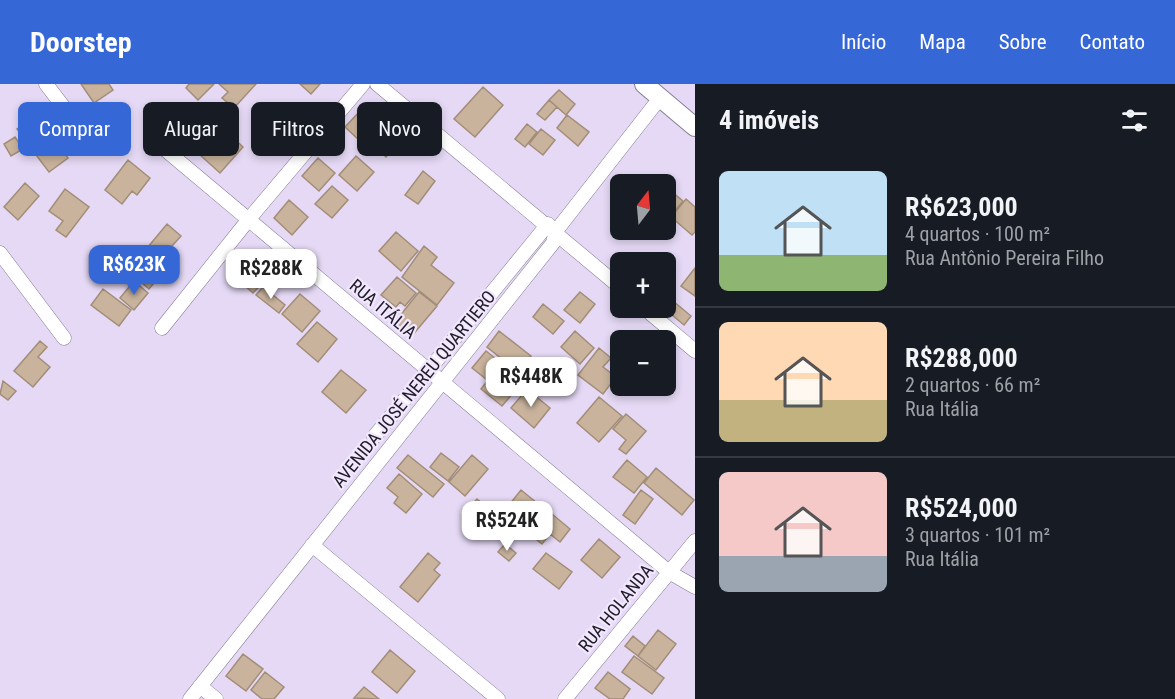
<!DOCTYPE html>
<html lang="pt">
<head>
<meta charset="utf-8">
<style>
  :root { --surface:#171b24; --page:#242831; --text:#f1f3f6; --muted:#9ea1a6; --line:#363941; --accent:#3567d6 }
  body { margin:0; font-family:"Roboto Condensed",sans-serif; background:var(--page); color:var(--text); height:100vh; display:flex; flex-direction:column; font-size:22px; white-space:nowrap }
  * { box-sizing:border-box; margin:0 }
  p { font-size:20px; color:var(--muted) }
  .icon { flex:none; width:33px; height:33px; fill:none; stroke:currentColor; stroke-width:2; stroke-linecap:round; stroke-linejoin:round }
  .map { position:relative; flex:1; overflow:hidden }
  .panel { display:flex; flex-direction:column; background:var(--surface); width:480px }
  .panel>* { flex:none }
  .guide { position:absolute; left:18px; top:18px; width:570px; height:54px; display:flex; gap:12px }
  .needle { width:39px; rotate:16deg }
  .buttons { position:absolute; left:610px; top:90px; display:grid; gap:12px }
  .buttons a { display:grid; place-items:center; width:66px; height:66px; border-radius:9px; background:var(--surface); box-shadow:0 3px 9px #0003; font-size:30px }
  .price { position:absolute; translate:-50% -51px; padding:0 14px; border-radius:12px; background:#fff; color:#222; font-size:20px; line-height:39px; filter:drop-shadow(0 2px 3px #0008) }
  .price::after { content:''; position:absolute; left:50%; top:36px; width:18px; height:14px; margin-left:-9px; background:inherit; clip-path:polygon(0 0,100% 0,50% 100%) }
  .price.current { background:var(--accent); color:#fff }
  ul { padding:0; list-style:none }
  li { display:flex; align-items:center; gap:18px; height:150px; padding:0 24px }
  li+li { border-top:2px solid var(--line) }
  li span { display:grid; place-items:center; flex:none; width:168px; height:120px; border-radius:9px; color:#555 }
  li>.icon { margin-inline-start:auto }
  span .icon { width:72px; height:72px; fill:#fffc; stroke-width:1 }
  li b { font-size:26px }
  h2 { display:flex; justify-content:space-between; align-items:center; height:72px; padding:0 24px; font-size:26px }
  .chip { padding:0 21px; border-radius:9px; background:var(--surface); box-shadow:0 3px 9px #0003; font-size:21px; line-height:54px }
  .chip.current { background:var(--accent); color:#fff }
  header { display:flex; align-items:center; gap:36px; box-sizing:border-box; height:84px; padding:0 30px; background:var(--accent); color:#fff }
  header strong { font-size:28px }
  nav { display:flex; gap:33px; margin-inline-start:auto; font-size:21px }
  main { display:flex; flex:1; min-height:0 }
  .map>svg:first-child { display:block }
</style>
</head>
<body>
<header>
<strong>Doorstep</strong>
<nav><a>Início</a><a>Mapa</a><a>Sobre</a><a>Contato</a></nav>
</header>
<main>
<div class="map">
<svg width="695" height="615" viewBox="0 0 695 615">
  <rect width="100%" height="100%" fill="#e5d9f5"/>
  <path fill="#c9b39d" stroke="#a28d78" stroke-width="1.5" d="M81,0H109L113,6L94,19Z
    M189,0H214L198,16L186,4Z
    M219,0H256L234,24L222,14L228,8Z
    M300,0H320L311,10Z
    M483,3L503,21L475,53L454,35Z
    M559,6L575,20L566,31L549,16Z
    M549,16L557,23L545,36L537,30Z
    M97,21L111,39L95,51L81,33Z
    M361,26L377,40L361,58L345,43Z
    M211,29L218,35L197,60L181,46L196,30L204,37Z
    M40,30L49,45L27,59L17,45Z
    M567,31L589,48L578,62L557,44Z
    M387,34L405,51L386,73L367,56Z
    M527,40L537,48L525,63L515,55Z
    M223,44L243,63L220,89L199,70Z
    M541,45L555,56L543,71L529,60Z
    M50,49L68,74L49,88L30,63Z
    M15,53L23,65L11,72L4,60Z
    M356,72L374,88L357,107L339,91Z
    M318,74L335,89L319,107L302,92Z
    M128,76L150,94L137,111L132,107L122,120L105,106Z
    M423,87L435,97L418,120L405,111Z
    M25,99L39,112L18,136L4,123Z
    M332,102L348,116L332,134L315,120Z
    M666,103L683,117L666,138Z
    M65,105L89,123L66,153L56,146L63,137L49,127Z
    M686,115L695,123V148L692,151L671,133Z
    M289,116L308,133L292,151L274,134Z
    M167,140L181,152L161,174L148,163Z
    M396,148L418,167L401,187L379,167Z
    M424,162L437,173L431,181L454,199L437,221L402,193Z
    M136,163L164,187L149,205L132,190L140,180L129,171Z
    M256,169L275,186L253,209L235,193Z
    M695,184V212L681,202Z
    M397,193L416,209L405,222L400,218L396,223L381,211Z
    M134,197L148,209L134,226L120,214Z
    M263,203L285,221L279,229L256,211Z
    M103,205L131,226L119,242L91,221Z
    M419,208L437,222L411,253L394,239Z
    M580,208L595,220L580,239L564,226Z
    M300,210L320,227L302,248L282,230Z
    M673,217L691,232L684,241L666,226Z
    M543,220L564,237L553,250L533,233Z
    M317,238L337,255L318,278L297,260Z
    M499,247L531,272L518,288L487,263Z
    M575,247L594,264L580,280L561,263Z
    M40,257L47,263L38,273L50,283L33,303L14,287Z
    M599,264L611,274L603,283L616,293L603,310L578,291Z
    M486,267L500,278L486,295L472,284Z
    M498,284L519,302L502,322L481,305Z
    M341,286L366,306L346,329L322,308Z
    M3,297L16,307L8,316L0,310Z
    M527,305L550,324L534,344L511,324Z
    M599,313L622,332L599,358L577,339Z
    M626,330L646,347L626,370L619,365L626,356L613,345Z
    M441,369L459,383L448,397L430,383Z
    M408,371L444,400L433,413L397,384Z
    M472,371L488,385L465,412L449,398Z
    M627,376L647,393L634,409L613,393Z
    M656,384L694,416L682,431L644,399Z
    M399,390L422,410L406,429L394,419L398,413L387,404Z
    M521,406L542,423L524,446L517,441L512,448L497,436Z
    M641,406L653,415L635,440L623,431Z
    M477,415L497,432L479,453L468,443L473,437L464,429Z
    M546,425L570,445L560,458L550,450L542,460L527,448Z
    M599,455L620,473L602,494L581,476Z
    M505,460L516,469L509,477L498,468Z
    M428,469L440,479L434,486L440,491L418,518L400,503Z
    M546,469L572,488L559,505L533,485Z
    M658,546L676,560L656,586L638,572Z
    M633,552L645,562L638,572L625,562Z
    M390,566L415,587L397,609L372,588Z
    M243,570L263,585L246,607L226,592Z
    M634,572L664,594L652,610L622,588Z
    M265,588L284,603L274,615H262L251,606Z
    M608,588L630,605L623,615H610L595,604Z
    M364,603L379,615L354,614Z"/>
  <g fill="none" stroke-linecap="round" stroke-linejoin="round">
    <defs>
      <path id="street" d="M46,0L85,51
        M377,0L621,204
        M162,63L669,488L695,503
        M0,169L64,254
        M644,224L695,267
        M162,244L249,135L363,0
        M374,353L548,140
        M312,461L498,615
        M200,602L216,615
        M190,615L553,159L556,147L660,14
        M565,615L695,457"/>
      <path id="secondary" d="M644,0L695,43"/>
    </defs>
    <use href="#street" stroke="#887d96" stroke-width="15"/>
    <use href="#secondary" stroke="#887d96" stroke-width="20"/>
    <use href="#street" stroke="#fff" stroke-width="14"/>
    <use href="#secondary" stroke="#fff" stroke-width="18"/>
  </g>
  <g text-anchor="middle" stroke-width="4.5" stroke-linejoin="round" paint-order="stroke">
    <g font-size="18" fill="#201c26" stroke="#f1e7fe">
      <text transform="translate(383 225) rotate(40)" y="6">RUA ITÁLIA</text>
      <text transform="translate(414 305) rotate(-51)" y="6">AVENIDA JOSÉ NEREU QUARTIERO</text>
      <text transform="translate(616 524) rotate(-51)" y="6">RUA HOLANDA</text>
    </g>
  </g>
</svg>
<div class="buttons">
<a><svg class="needle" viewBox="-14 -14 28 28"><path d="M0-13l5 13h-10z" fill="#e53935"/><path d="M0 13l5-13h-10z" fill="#9ea1a6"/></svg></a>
<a>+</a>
<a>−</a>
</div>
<b class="price current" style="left:134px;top:212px">R$623K</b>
<b class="price" style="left:271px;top:216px">R$288K</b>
<b class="price" style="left:531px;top:324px">R$448K</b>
<b class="price" style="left:507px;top:468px">R$524K</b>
<div class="guide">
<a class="chip current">Comprar</a>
<a class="chip">Alugar</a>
<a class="chip">Filtros</a>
<a class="chip">Novo</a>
</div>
</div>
<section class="panel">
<h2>4 imóveis<svg class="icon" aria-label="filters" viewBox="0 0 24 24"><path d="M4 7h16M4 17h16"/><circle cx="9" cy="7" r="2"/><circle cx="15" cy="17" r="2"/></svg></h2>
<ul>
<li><span style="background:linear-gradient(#bfe0f5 70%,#8fb573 0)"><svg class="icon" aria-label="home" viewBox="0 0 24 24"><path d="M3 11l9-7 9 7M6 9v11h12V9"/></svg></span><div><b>R$623,000</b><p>4 quartos · 100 m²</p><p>Rua Antônio Pereira Filho</p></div></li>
<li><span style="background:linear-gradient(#ffd9b3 65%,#c2b280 0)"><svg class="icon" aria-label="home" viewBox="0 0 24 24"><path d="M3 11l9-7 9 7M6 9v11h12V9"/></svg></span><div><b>R$288,000</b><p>2 quartos · 66 m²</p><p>Rua Itália</p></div></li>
<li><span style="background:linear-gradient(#f6c9c9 70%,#9aa5b1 0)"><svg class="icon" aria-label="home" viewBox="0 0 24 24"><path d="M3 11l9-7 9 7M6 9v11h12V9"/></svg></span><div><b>R$524,000</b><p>3 quartos · 101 m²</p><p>Rua Itália</p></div></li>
</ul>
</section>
</main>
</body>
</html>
